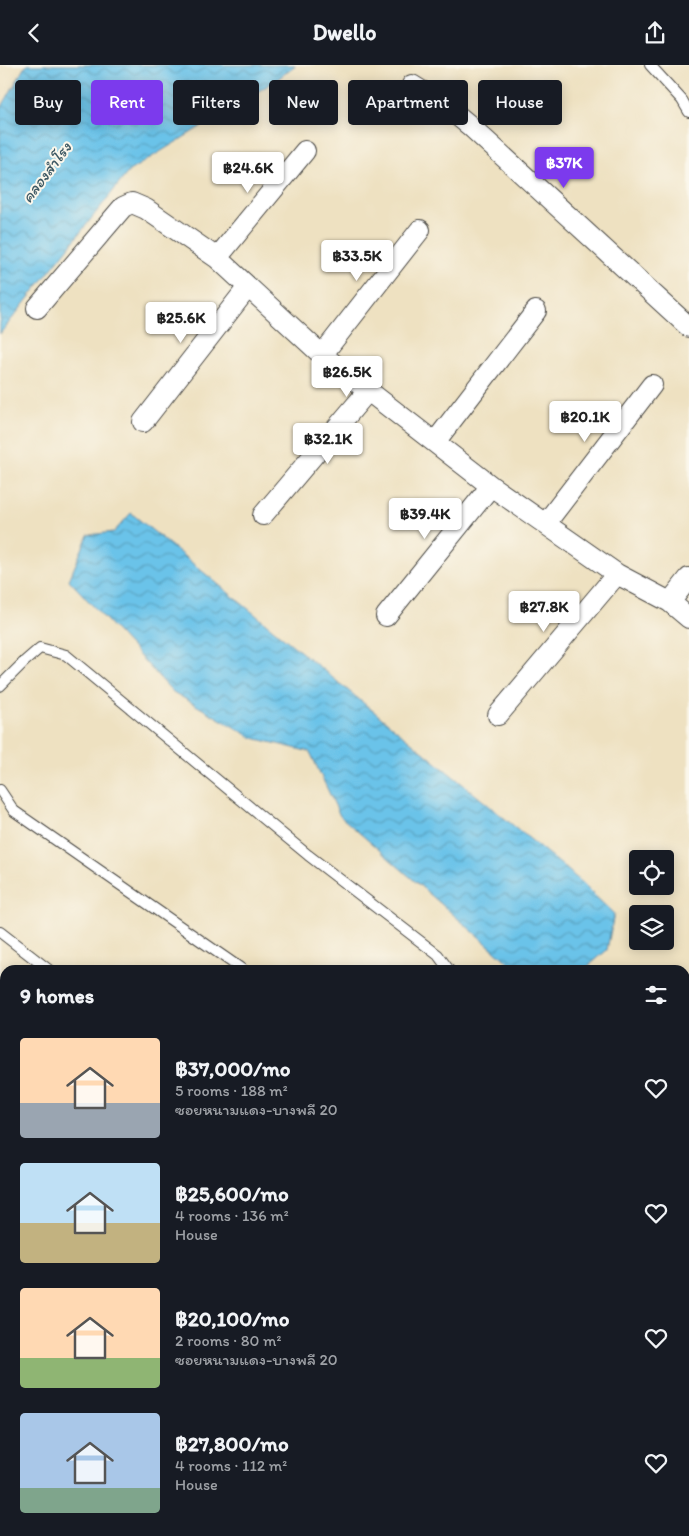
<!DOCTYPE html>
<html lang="en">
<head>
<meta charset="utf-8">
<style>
  :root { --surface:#171b24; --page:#20242c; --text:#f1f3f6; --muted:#9ea1a6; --accent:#7c3aed }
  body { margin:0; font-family:Itim,"Playpen Sans Thai",sans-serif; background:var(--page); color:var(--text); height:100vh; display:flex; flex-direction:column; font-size:19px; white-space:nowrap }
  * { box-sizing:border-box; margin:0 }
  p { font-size:16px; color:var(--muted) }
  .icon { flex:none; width:28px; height:28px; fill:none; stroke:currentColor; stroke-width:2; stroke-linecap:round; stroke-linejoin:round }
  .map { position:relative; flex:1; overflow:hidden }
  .side { position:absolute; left:0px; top:900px; width:690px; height:571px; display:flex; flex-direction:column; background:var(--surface); border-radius:15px 15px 0 0; box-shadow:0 2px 12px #0003 }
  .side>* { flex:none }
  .banner { position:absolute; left:15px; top:15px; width:660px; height:45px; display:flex; gap:10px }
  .controls { position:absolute; left:629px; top:785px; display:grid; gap:10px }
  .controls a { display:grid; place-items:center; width:45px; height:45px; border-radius:5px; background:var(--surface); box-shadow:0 2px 12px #0003; font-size:25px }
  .price { position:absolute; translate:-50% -42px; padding:0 11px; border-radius:5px; background:#fff; color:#222; font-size:16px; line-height:32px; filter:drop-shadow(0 1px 2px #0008) }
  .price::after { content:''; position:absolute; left:50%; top:30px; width:15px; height:11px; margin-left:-8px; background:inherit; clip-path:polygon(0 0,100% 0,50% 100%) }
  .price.on { background:var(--accent); color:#fff }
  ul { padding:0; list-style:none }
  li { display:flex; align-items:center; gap:15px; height:125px; padding:0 20px }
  li span { display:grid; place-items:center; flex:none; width:140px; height:100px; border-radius:5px; color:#555 }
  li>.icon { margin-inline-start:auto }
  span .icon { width:60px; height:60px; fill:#fffc; stroke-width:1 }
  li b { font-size:21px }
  h2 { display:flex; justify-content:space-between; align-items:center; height:60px; padding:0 20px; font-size:21px }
  .pill { padding:0 18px; border-radius:5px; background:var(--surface); box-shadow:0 2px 12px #0003; font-size:18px; line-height:45px }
  .pill.on { background:var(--accent); color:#fff }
  header { display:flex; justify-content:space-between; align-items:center; height:65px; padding:0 20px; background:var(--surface); font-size:22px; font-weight:800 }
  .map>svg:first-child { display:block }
</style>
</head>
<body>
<header><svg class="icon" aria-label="back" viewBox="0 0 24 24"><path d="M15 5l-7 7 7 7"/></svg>Dwello<svg class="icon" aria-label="share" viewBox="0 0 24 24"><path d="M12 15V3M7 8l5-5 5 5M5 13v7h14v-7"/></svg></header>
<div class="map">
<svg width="689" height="1471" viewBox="0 0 689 1471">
  <defs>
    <pattern id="water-waves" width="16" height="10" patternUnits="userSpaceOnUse" patternTransform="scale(1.25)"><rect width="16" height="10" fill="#6bc3e9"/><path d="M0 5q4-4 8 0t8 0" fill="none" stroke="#589fbd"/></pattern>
  </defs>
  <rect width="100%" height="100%" fill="#fbf7ec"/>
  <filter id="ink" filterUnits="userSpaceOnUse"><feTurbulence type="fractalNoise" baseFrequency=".02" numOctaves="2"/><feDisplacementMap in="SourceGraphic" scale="10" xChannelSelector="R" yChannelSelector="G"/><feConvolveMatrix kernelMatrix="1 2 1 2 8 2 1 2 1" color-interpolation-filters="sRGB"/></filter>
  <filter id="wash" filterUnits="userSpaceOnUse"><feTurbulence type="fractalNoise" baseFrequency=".0096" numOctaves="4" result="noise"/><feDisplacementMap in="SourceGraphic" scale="20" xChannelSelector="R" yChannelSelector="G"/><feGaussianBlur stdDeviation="1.12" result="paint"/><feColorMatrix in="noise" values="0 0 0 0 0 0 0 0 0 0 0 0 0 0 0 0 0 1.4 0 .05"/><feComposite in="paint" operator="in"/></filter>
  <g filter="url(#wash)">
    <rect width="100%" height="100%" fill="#eee1c1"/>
    <path fill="url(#water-waves)" stroke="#4b778a" d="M28,0H296L275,16L129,106L0,269V45L24,3Z
      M131,448L569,806L614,849L607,885L584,905H517L340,751L310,687L253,673L173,627L69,515L88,470L114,467Z"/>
  </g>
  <g filter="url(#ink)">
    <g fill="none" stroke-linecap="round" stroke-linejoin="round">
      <defs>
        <path id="lane" d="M650,0L682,35L689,47
          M0,621L25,596L40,583L66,590L308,790L438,890L449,905
          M0,725L14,746L243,905
          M0,867L49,905
          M0,975L5,979
          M0,1074L5,1067
          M0,1198L5,1202
          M2,1471L6,1466"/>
        <path id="street" d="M412,20L446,41L469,60L689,262
          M217,193L305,86
          M37,243L123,142L132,138L146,144L217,193L322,290L491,421L617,509L670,537L689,553
          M322,290L420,165
          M143,357L248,222
          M435,377L536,246
          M263,450L367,327
          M546,458L652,320
          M670,537L689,513
          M386,551L491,421
          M498,650L617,509
          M685,1430L689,1424
          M453,1466L460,1471
          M547,1466L553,1471
          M654,1471L657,1466"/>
        <path id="secondary" d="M685,1147L689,1142
          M436,1471L440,1466"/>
      </defs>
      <use href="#lane" stroke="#484642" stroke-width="12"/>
      <use href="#street" stroke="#484642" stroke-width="22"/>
      <use href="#secondary" stroke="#484642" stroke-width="29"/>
      <use href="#lane" stroke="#fff" stroke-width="10"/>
      <use href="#street" stroke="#fff" stroke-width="20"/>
      <use href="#secondary" stroke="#fff" stroke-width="28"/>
    </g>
  </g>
  <g text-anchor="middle" stroke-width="4" stroke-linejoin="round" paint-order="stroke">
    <g font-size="16" font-style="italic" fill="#3e5964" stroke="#fbf7ec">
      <text transform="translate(46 107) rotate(-53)" y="6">คลองสำโรง</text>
    </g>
  </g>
</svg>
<div class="controls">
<a><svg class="icon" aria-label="locate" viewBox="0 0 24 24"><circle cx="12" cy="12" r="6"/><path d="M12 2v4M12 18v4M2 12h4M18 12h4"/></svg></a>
<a><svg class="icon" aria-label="layers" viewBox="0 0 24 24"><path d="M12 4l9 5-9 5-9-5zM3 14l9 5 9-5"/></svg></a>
</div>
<b class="price on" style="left:564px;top:124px">฿37K</b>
<b class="price" style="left:248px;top:129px">฿24.6K</b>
<b class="price" style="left:357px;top:217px">฿33.5K</b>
<b class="price" style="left:181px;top:279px">฿25.6K</b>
<b class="price" style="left:347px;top:333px">฿26.5K</b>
<b class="price" style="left:585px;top:378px">฿20.1K</b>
<b class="price" style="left:328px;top:400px">฿32.1K</b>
<b class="price" style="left:425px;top:475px">฿39.4K</b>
<b class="price" style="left:544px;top:568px">฿27.8K</b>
<div class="banner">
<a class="pill">Buy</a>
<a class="pill on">Rent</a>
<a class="pill">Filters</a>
<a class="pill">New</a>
<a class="pill">Apartment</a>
<a class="pill">House</a>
</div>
<section class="side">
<h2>9 homes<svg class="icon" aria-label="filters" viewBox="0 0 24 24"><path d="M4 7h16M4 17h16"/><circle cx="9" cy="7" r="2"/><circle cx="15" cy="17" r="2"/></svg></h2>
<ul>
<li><span style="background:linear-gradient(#ffd9b3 65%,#9aa5b1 0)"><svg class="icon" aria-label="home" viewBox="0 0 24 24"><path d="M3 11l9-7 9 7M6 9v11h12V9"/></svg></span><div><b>฿37,000/mo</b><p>5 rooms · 188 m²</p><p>ซอยหนามแดง-บางพลี 20</p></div><svg class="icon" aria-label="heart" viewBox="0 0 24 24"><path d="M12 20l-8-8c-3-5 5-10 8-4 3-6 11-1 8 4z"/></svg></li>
<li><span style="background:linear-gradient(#bfe0f5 60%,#c2b280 0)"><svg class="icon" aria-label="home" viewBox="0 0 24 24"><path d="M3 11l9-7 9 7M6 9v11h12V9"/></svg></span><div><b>฿25,600/mo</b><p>4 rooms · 136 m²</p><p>House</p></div><svg class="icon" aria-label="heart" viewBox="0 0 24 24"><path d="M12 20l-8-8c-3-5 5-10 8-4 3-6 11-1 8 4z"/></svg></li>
<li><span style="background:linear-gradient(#ffd9b3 70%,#8fb573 0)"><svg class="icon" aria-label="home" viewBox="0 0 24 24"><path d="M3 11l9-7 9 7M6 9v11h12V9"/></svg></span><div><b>฿20,100/mo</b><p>2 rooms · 80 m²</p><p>ซอยหนามแดง-บางพลี 20</p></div><svg class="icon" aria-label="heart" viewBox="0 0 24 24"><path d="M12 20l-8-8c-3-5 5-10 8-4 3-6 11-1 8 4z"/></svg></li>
<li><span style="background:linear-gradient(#a9c7e8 75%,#7fa58c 0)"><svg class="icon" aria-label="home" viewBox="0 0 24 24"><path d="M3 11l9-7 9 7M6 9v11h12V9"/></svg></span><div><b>฿27,800/mo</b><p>4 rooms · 112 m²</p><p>House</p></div><svg class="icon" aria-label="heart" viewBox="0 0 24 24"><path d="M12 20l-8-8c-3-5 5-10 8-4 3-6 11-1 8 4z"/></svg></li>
</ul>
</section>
</div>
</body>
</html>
